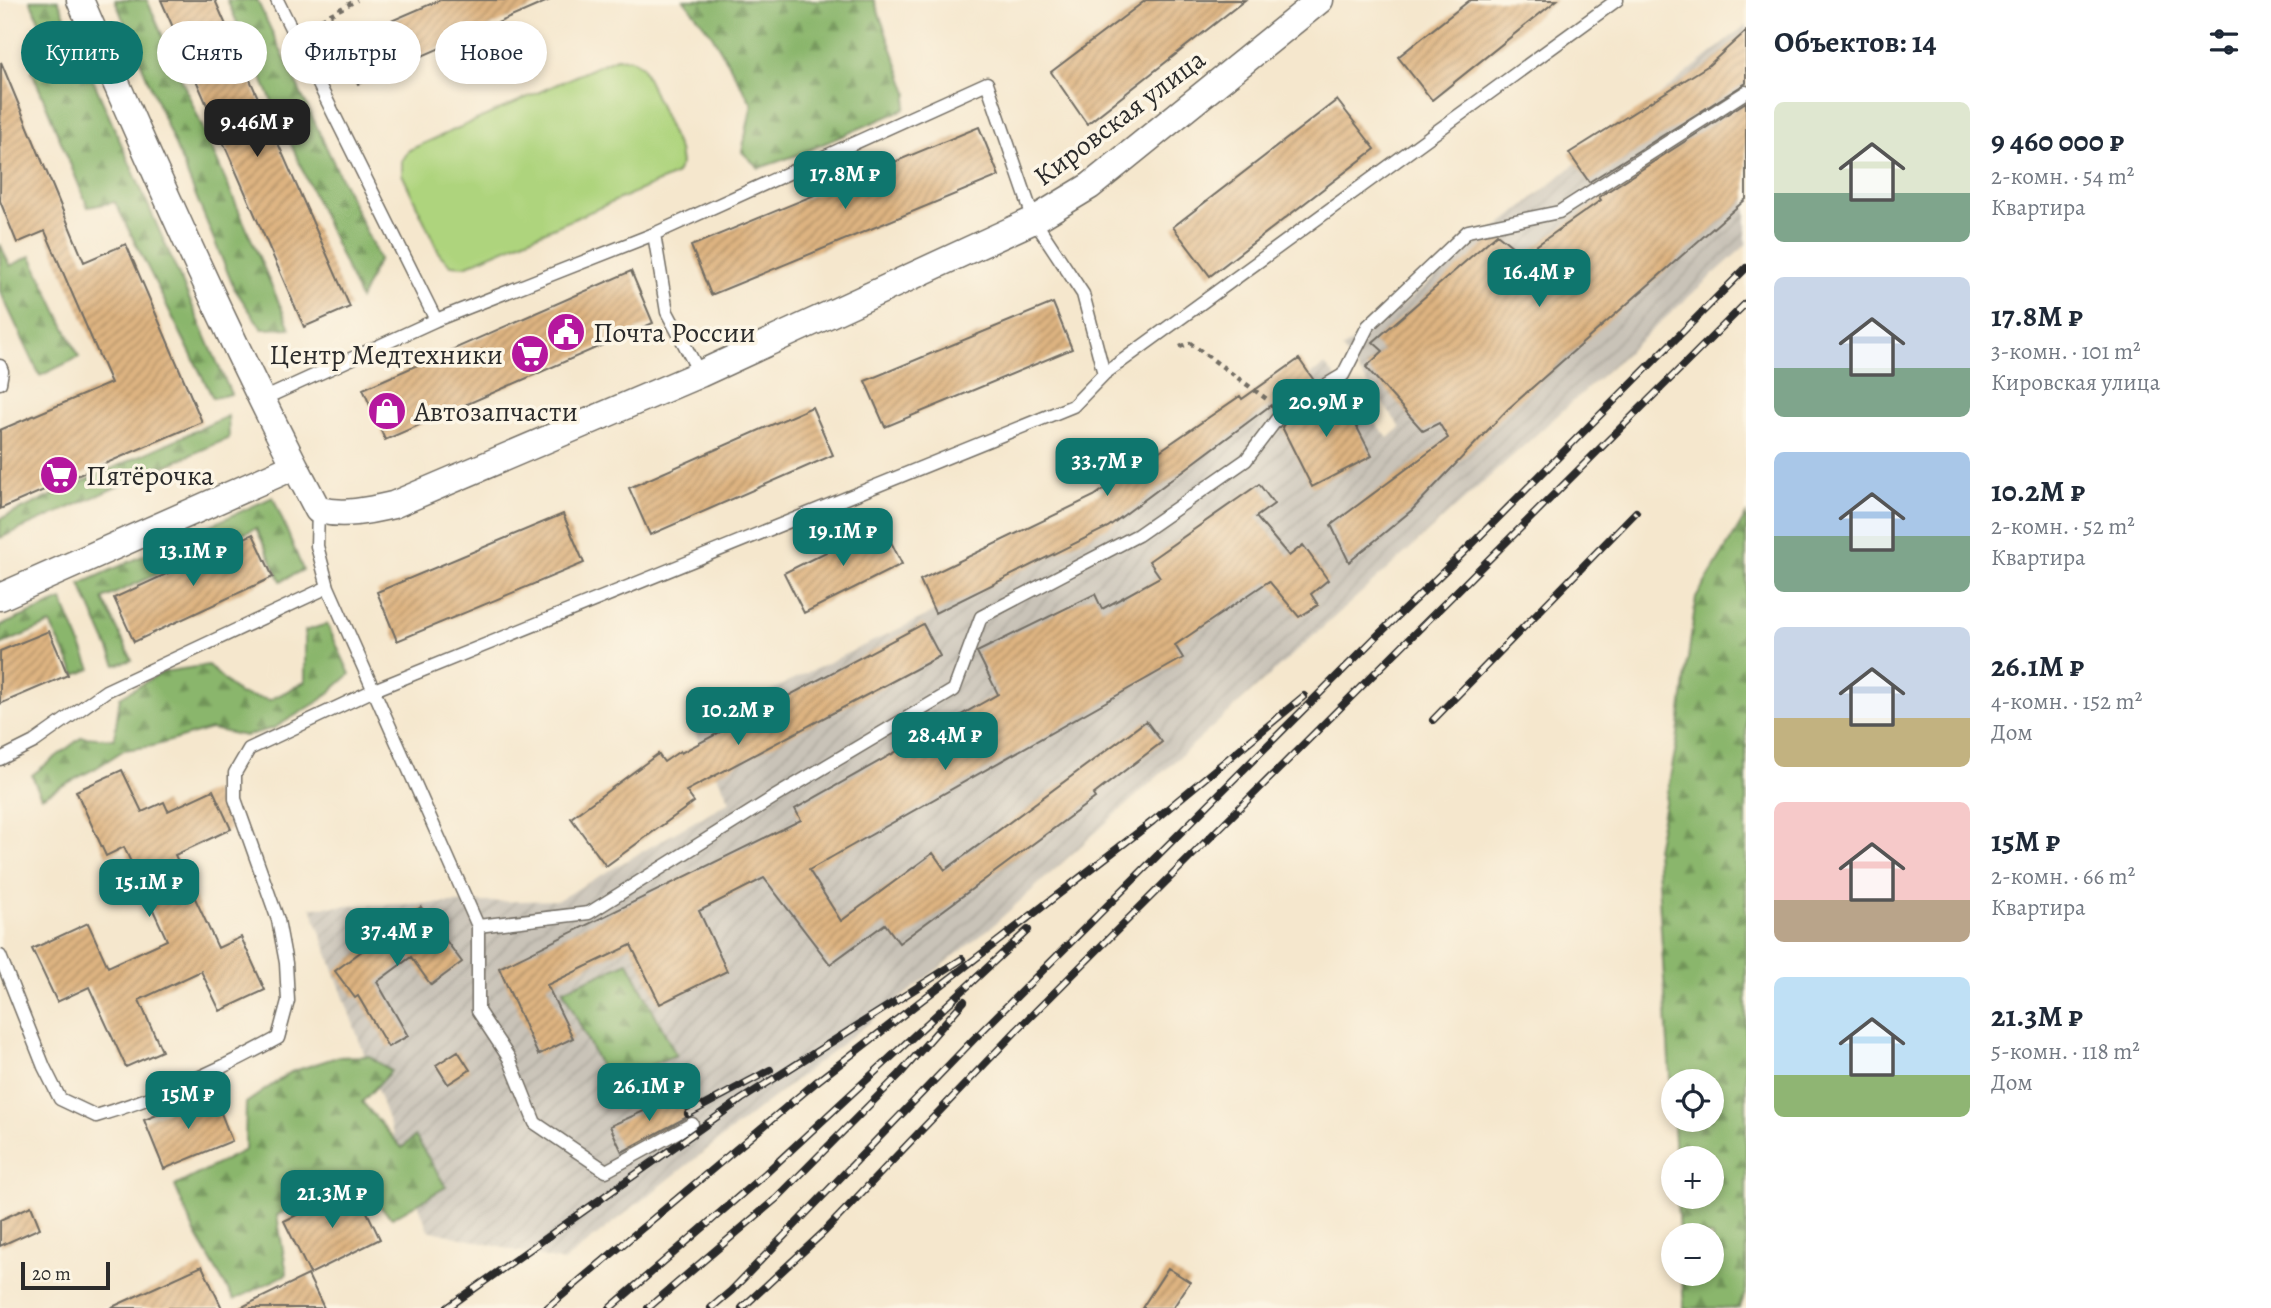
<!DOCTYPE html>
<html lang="ru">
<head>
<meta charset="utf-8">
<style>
  :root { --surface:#fff; --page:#f6f6f7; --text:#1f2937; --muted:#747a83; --accent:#0f766e }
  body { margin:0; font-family:Alegreya,serif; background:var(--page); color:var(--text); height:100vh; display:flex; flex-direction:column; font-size:26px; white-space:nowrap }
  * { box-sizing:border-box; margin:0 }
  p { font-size:23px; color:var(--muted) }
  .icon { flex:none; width:38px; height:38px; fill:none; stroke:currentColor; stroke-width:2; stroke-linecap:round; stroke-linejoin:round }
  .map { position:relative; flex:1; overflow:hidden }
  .panel { display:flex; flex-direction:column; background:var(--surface); width:525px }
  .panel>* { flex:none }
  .top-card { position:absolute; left:21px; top:21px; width:665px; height:63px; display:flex; gap:14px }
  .tools { position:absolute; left:1661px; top:1069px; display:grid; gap:14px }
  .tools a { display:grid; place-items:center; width:63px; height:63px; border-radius:50%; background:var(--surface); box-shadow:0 4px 10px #0003; font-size:35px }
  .scale { position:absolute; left:21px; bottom:18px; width:89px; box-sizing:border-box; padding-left:7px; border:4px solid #2b2b2b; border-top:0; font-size:19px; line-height:24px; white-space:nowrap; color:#2b2b2b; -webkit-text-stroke:5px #fcf5e5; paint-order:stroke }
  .price { position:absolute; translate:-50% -60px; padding:0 16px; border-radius:14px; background:var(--accent); color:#fff; font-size:23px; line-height:46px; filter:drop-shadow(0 2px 4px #0008) }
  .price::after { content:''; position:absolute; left:50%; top:42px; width:21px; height:16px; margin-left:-10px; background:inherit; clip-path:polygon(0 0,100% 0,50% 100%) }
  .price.active { background:#222; color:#fff }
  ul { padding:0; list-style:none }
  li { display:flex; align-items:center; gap:21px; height:175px; padding:0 28px }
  li span { display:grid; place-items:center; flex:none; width:196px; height:140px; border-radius:10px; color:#555 }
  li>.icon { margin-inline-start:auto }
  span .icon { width:84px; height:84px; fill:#fffc; stroke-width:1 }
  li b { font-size:30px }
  h2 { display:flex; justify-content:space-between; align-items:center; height:84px; padding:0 28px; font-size:30px }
  .pill { padding:0 24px; border-radius:32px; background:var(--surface); box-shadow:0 4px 10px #0003; font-size:24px; line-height:63px }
  .pill.active { background:var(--accent); color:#fff }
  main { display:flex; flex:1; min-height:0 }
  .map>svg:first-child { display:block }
</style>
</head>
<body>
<main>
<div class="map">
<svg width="1746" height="1308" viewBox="0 0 1746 1308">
  <defs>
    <pattern id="industrial-furrows" width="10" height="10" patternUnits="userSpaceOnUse" patternTransform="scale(1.75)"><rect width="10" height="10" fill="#c9c3b8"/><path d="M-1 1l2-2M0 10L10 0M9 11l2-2" fill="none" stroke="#ada89e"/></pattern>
    <pattern id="forest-firs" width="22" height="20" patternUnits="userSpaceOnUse" patternTransform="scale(1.75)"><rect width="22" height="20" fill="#8ab66c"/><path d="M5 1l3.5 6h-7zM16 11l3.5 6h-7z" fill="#719459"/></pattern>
    <pattern id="building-hatch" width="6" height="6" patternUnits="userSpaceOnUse" patternTransform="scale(1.75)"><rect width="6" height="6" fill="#deb481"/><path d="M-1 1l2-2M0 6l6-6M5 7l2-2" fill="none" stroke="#b4936a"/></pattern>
  </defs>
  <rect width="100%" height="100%" fill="#fcf5e5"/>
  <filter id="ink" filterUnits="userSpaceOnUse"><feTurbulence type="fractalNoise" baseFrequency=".0143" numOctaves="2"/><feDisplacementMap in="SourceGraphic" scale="14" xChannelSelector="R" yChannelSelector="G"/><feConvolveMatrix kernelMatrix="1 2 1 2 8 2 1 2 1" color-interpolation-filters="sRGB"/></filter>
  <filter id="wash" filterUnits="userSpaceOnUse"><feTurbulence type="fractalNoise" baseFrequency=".00686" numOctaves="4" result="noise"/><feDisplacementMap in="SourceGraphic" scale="28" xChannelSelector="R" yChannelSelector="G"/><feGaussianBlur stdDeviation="1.57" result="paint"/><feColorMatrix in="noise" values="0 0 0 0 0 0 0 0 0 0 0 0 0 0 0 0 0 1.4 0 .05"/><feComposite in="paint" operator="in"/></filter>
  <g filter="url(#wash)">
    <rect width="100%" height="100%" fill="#f5e7cd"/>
    <path fill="url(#industrial-furrows)" d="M1746,25V245L990,928L563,1262L428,1230L311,907L558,900L730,801L692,728L1034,564L1325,365L1388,438L1401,428L1342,349L1409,299Z"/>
    <path fill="url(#forest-firs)" stroke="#5a704c" stroke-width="2" fill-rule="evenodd" d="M30,0H58L231,394L213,398L115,202L88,207L32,71L53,52Z
      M115,0H147L290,328L262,329L234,288Z
      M227,0H257L379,259L360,299Z
      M684,0H874L908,93L905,109L797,155L759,168L742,152L752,104L712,35Z
      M0,244L10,266L31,256L79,357L40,376L0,291Z
      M228,416L229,438L0,538V519Z
      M273,497L303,570L281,581L256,528L103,599L132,660L116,665L80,584Z
      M1746,515V1290L1740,1308H1684L1682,1274H1712V1236L1679,1235L1677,1197H1712V1158H1675L1656,849L1677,742L1696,598ZM1673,1082H1712V1120H1673Z
      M62,600L91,669L76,675L50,624L0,645V626Z
      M327,624L350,674L321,700L274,728L245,736L211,729L153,746L124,750L96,768L41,797L32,775L82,737L114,739L120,697L163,672L208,665L239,694L270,700L305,682V631Z
      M628,962L676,1055L608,1082L563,990Z
      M369,1056L391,1071L362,1102L402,1148L415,1136L446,1187L392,1218L350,1178L277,1215L287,1274L234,1300L194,1231L175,1186L245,1150L246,1103L291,1072L337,1057Z"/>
    <path fill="#aed47d" stroke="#6c8054" stroke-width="2" d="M616,58L631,59L642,66L679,150L681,164L675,175L465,266L451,265L440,255L402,174V161L409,150Z"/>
    <g id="blocks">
      <path fill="url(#building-hatch)" d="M161,0H215L350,307L304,327Z
        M440,0H550L358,84L340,43Z
        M1146,0H1245L1087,124L1051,72Z
        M1470,0H1557L1432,100L1398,57Z
        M1746,31V83L1589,182L1569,153L1709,65Z
        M1,62L84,262L126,244L202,422L0,509V430L111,383L45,231L17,243L0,201Z
        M1337,100L1375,149L1210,276L1173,227Z
        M1746,102V199L1508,409L1412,510L1349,562L1331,525L1448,438L1439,423L1423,431L1366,367L1383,351L1373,342L1497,234L1523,255L1601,200L1599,197Z
        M979,127L999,176L711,295L691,246Z
        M631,271L653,323L385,440L363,389Z
        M1053,303L1072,349L885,427L865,381Z
        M1299,359L1315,382L1278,403L1273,409L1271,405L1108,527L935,613L920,580L1094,496L1240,396L1242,399Z
        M1337,389L1372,456L1312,487L1282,427L1289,418Z
        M812,407L833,455L650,535L629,488Z
        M1259,484L1274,504L1256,517L1289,556L1303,545L1328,580L1311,594L1318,605L1299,617L1269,581L1175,645L1183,658L809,870L841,921L933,853L945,870L1146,721L1162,742L1093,795L1095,798L899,943L885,924L830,964L764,878L699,911L727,971L660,1004L631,945L547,985L573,1038L538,1055L499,968L801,820L795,809L998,694L977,652L1095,594L1102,609L1160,577L1149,561Z
        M563,514L584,563L397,641L377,592Z
        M882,524L902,564L804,613L784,573Z
        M253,534L273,577L134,642L114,598Z
        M923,624L940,656L686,791L694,802L606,866L571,818L658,754L664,762L680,751L681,753Z
        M49,631L68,675L0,704V651Z
        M122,770L142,812L164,802L168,811L213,790L231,829L175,855L218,948L241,937L265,990L220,1011L201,971L139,1000L162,1051L126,1067L89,987L57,1002L32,949L88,923L108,967L167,940L124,847L106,856L76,791Z
        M421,907L462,962L431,985L411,957L377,982L408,1036L388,1047L358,996L355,998L335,971Z
        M458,1051L470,1070L448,1084L436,1065Z
        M213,1093L232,1141L164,1169L144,1120Z
        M680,1095L689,1116L622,1152L610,1126Z
        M355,1187L380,1239L310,1274L284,1221Z
        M31,1206L40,1228L0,1246V1220Z
        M202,1266L222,1308H110Z
        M1168,1268L1190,1282L1173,1308H1142Z
        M308,1275L324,1308H240Z"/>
    </g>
  </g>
  <g filter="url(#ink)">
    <use href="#blocks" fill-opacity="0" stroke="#726d64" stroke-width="2"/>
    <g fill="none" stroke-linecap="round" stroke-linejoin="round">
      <defs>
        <path id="lane" d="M277,0L436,320
          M654,234L667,312L700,374
          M0,366L2,371L0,383
          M261,400L436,320L654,234L987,83L1034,220L1083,294L1104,374L1617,0
          M318,510L317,546L328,587L478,926V1011L509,1058L535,1123L606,1171L692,1124
          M0,759L34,742L106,691L328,587
          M478,926L589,913L776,796L954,690L981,617L1138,535L1246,460L1283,411L1343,375L1368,326L1468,231L1559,212L1746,92
          M0,956L44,1067L60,1099L96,1116C160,1097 220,1070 278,1038L288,1001L286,963L278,920L235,799V773L249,749L374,690L1073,406L1104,374"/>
        <path id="street" d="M80,0C148,157 217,313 295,466
          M0,597L295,466L318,510C345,516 367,511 393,505L700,374L1034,220L1090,186L1320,0"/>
      </defs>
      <use href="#lane" stroke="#726d64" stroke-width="15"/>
      <use href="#street" stroke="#726d64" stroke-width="29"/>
      <path stroke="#726d64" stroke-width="4.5" stroke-dasharray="5 5" stroke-linecap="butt" d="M314,25V23L357,0
        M1180,347L1190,343L1268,400"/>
      <use href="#lane" stroke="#fff" stroke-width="12"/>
      <use href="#street" stroke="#fff" stroke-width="26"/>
      <defs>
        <path id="rail" d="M1433,720L1636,512
          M688,1114L770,1070
          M447,1308L742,1099L962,959
          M547,1308L815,1083L1153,821L1304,696
          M610,1308L766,1173L1028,930
          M648,1308L777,1198L900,1074L964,1001
          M711,1308L731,1291L973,1040L1377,636L1462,554L1746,268
          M742,1308L825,1231L1017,1030L1746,303"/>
      </defs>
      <use href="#rail" stroke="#2b2b2b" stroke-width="8"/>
      <use href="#rail" stroke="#fcf5e5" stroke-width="5" stroke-dasharray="16" stroke-linecap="butt"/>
    </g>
  </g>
  <defs>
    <symbol id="civic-disc" viewBox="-11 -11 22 22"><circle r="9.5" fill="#b5179e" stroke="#fcf5e5"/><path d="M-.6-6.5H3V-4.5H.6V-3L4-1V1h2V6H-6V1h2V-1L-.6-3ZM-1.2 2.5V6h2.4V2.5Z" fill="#fff"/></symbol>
    <symbol id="supermarket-disc" viewBox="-11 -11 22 22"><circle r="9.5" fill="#b5179e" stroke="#fcf5e5"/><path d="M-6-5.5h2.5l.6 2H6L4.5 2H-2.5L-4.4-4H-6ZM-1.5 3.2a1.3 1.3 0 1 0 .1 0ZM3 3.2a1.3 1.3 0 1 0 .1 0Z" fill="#fff"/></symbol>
    <symbol id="shop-disc" viewBox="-11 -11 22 22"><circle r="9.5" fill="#b5179e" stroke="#fcf5e5"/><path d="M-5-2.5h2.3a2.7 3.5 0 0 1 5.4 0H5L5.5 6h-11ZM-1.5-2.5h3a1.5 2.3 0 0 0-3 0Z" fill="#fff"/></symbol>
  </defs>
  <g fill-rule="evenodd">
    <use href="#civic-disc" x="544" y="310" width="44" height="44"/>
    <use href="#supermarket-disc" x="508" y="332" width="44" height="44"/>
    <use href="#shop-disc" x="365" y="389" width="44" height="44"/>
    <use href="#supermarket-disc" x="37" y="453" width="44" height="44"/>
  </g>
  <g text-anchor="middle" stroke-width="7" stroke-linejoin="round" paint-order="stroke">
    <g font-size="28" fill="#2b2b2b" stroke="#fcf5e5">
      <text transform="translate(1119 117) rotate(-37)" y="10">Кировская улица</text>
    </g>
    <g font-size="28" fill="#2b2b2b" stroke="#fcf5e5" text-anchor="start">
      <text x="593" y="342">Почта России</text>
      <text x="503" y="364" text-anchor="end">Центр Медтехники</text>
      <text x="414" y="421">Автозапчасти</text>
      <text x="86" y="485">Пятёрочка</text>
    </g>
  </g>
</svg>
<div class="tools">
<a><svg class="icon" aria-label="locate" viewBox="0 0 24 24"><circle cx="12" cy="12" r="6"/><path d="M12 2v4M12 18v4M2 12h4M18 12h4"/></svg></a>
<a>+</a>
<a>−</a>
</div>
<div class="scale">20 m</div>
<b class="price active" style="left:257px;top:159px">9.46M ₽</b>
<b class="price" style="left:845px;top:211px">17.8M ₽</b>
<b class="price" style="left:1539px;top:309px">16.4M ₽</b>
<b class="price" style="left:1326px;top:439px">20.9M ₽</b>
<b class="price" style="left:1107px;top:498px">33.7M ₽</b>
<b class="price" style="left:843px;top:568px">19.1M ₽</b>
<b class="price" style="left:193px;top:588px">13.1M ₽</b>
<b class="price" style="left:738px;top:747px">10.2M ₽</b>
<b class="price" style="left:945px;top:772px">28.4M ₽</b>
<b class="price" style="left:149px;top:919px">15.1M ₽</b>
<b class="price" style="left:397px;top:968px">37.4M ₽</b>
<b class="price" style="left:649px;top:1123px">26.1M ₽</b>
<b class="price" style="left:188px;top:1131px">15M ₽</b>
<b class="price" style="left:332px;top:1230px">21.3M ₽</b>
<div class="top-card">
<a class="pill active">Купить</a>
<a class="pill">Снять</a>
<a class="pill">Фильтры</a>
<a class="pill">Новое</a>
</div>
</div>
<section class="panel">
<h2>Объектов: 14<svg class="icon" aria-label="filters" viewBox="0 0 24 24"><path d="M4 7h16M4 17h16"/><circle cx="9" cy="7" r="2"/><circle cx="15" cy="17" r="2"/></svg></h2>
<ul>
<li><span style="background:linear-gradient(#dfe7d0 65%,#7fa58c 0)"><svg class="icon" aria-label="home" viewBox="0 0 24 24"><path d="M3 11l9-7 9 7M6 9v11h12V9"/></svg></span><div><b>9 460 000 ₽</b><p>2-комн. · 54 m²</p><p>Квартира</p></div></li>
<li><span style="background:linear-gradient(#c9d6e8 65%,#7fa58c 0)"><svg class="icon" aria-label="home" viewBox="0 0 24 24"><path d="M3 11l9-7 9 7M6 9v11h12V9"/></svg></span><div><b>17.8M ₽</b><p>3-комн. · 101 m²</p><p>Кировская улица</p></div></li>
<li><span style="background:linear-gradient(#a9c7e8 60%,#7fa58c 0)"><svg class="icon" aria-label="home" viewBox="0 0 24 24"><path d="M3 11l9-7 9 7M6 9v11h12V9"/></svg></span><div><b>10.2M ₽</b><p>2-комн. · 52 m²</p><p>Квартира</p></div></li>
<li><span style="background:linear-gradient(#c9d6e8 65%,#c2b280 0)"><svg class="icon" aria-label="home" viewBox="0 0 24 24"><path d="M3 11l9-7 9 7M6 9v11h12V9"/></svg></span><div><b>26.1M ₽</b><p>4-комн. · 152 m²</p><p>Дом</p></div></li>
<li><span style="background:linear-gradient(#f6c9c9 70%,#b9a48a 0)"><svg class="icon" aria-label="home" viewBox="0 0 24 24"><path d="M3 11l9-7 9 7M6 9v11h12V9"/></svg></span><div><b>15M ₽</b><p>2-комн. · 66 m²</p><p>Квартира</p></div></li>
<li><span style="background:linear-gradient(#bfe0f5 70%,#8fb573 0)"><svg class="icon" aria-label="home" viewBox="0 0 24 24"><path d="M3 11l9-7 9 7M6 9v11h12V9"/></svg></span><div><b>21.3M ₽</b><p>5-комн. · 118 m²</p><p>Дом</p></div></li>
</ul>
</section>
</main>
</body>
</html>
